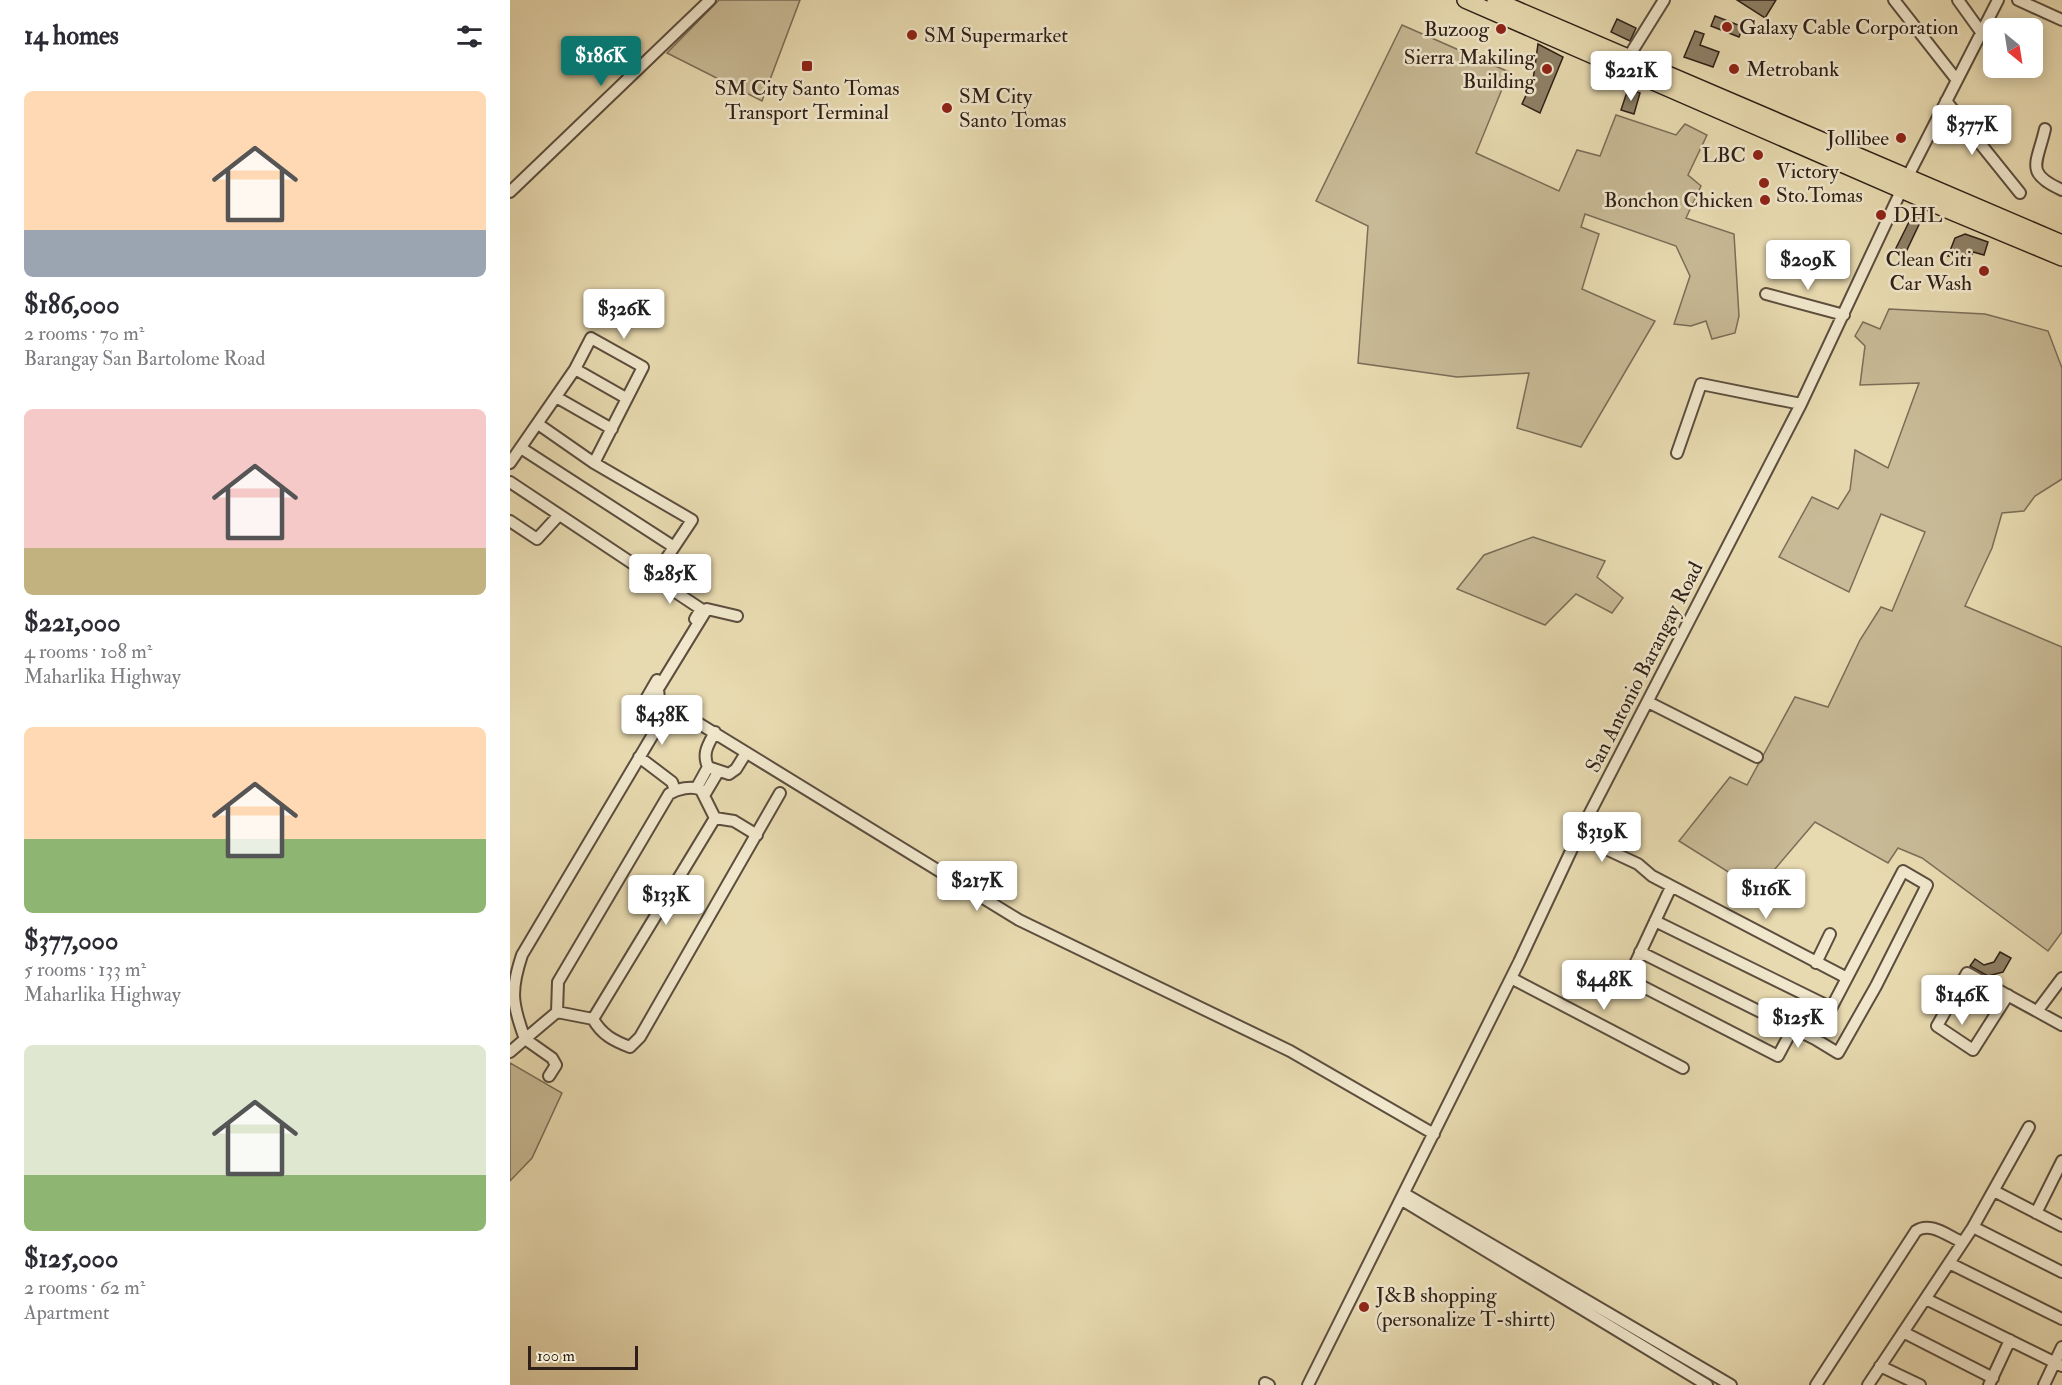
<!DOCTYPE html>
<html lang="en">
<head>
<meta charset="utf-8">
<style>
  :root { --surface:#fff; --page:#f2f2f3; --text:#2b2b33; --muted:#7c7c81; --accent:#0f766e }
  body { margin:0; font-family:"IM FELL Double Pica",serif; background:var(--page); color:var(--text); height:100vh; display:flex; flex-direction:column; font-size:22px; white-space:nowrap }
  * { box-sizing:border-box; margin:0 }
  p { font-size:20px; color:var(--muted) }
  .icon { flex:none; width:33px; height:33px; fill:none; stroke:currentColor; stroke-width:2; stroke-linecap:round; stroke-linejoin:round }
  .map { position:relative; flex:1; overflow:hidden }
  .panel { display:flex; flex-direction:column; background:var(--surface); width:510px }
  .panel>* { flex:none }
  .needle { width:39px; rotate:150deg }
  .controls { position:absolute; left:1473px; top:18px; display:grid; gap:12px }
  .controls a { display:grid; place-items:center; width:60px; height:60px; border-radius:9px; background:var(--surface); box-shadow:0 3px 15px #0003; font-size:30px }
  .scale { position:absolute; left:18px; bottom:15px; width:110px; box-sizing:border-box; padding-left:6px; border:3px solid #2e2018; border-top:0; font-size:16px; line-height:21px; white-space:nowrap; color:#2e2018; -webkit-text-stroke:4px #f0e7cc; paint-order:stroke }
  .price { position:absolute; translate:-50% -51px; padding:0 14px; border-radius:6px; background:#fff; color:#222; font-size:20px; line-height:39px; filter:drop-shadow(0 2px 3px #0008) }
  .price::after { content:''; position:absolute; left:50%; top:36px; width:18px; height:14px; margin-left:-9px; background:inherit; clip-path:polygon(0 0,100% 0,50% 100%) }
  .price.on { background:var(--accent); color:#fff }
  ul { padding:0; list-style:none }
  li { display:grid; align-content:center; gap:12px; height:318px; padding:0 24px }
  li span { display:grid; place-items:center; height:186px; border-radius:9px; color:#555 }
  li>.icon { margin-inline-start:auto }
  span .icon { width:108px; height:108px; fill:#fffc; stroke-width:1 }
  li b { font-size:26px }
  h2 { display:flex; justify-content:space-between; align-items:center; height:72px; padding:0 24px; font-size:26px }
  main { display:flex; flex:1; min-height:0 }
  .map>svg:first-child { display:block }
</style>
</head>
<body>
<main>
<section class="panel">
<h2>14 homes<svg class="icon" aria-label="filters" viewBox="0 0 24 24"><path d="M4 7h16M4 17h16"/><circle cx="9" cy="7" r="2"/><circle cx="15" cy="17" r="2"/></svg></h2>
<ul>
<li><span style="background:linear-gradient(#ffd9b3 75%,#9aa5b1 0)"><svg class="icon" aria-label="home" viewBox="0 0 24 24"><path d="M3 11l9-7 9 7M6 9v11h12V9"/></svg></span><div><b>$186,000</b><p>2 rooms · 70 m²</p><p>Barangay San Bartolome Road</p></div></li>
<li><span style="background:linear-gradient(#f6c9c9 75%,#c2b280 0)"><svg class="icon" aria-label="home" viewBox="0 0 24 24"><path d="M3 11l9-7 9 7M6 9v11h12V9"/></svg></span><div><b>$221,000</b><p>4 rooms · 108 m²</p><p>Maharlika Highway</p></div></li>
<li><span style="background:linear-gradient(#ffd9b3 60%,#8fb573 0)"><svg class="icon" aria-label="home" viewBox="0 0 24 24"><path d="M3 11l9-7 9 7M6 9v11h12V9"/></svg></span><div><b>$377,000</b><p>5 rooms · 133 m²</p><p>Maharlika Highway</p></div></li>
<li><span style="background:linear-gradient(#dfe7d0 70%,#8fb573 0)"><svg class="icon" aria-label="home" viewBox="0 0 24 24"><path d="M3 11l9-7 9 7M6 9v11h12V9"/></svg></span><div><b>$125,000</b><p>2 rooms · 62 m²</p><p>Apartment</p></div></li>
</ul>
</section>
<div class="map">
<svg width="1552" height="1385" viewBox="0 0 1552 1385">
  <rect width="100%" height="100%" fill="#e8dab0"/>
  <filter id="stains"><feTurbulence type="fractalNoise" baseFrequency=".00333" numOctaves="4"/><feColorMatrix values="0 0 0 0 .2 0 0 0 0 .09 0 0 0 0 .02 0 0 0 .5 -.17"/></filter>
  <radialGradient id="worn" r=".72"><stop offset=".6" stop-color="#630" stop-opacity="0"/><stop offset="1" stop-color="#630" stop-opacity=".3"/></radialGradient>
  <path fill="#c8ba96" stroke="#7b6d57" stroke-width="1.5" d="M209,0H290L252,101L157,53Z
    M892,25L999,72L966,153L1049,191L1067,150L1090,156L1106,115L1166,135L1175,124L1197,135L1178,175L1191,186L1176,218L1224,234L1229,316L1225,333L1202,339L1196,321L1181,326L1164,324L1180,276L1166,246L1075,214L1071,227L1089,234L1072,289L1145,321L1071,447L1007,428L1019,373L947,377L848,363L858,226L806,201Z
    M1379,309L1475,314L1538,331L1552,368V479L1525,496L1514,511L1492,513L1482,548L1455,606L1552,647V932L1538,951L1412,858L1388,848L1378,863L1305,822L1247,890L1169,841L1220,777L1237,785L1285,697L1318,707L1350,640L1371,607L1382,611L1415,532L1371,514L1339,592L1269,557L1302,497L1328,509L1340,490L1345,450L1378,468L1409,383L1350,385L1355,346L1345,336L1353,322L1370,329Z
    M1023,537L1095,561L1087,577L1113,598L1102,613L1066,594L1035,625L947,589L974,555Z
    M0,1063L52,1093L22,1158L0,1181Z"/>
  <path fill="#8f8167" stroke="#2e2018" stroke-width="1.5" d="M1227,0H1266L1255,18Z
    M1205,16L1233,27L1229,37L1201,26Z
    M1107,19L1126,28L1120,41L1101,32Z
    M1185,31L1194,34L1190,45L1209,52L1203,67L1174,57Z
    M1028,44L1053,57L1030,113L1012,104L1023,80Z
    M1118,89L1130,93L1124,114L1111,110Z
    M1404,212L1413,216L1395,254L1385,250Z
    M1455,234L1478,242L1474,255L1463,252L1460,258L1438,256L1445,238Z
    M1490,952L1501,958L1493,972L1478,976L1460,966L1465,959L1474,965L1484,962Z"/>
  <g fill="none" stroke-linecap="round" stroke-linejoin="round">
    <defs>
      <path id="minor" d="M1384,0L1446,79
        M1448,0L1471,32
        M1508,0L1552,20
        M1116,61L1154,0
        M1436,101L1510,193
        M1535,129C1527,164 1514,173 1552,190
        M0,192L200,0
        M1256,294L1334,315
        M65,369L116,398
        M46,397L102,429
        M28,424L84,463L182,520L144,577
        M11,448L164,547
        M1167,453L1191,384L1291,404
        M0,463L65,369L81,338L133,367L84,463
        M0,482L191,609L185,619
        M0,521L27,539L49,515
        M227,616L197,609L148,689L149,699L509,920L780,1051L924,1134
        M1138,702L1247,757
        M205,732C198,745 192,753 198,767L219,774L226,769L236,753
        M129,757L162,782L165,790
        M187,787L198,767
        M195,794L208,772
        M205,818L224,821L247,835
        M1068,836L1128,864L1142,876L1337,978
        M1161,887L1118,979L1268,1056L1283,1028
        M1145,921L1320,1007
        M1130,952L1305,1039L1328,1053L1366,986L1417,885L1393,871L1305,1039
        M1306,963L1320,934
        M1001,978L1173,1068
        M1498,995L1463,1050L1427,1026L1457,973L1552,1025
        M1528,1010L1552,978
        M47,1012L15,1039C2,1004 0,991 12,955L151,721L150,710L136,699L147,680
        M83,1019L205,818L191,790C182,785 167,789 159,794L48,982L47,1012L83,1019C92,1035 104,1041 120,1047L130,1037L270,793
        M0,1052L15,1039L42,1058L46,1065L39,1076
        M1484,1191L1552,1226
        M895,1194L1221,1385
        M892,1200L1197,1385
        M1526,1213L1552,1161
        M1463,1227L1552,1272
        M1439,1263L1552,1319
        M1416,1299L1552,1366
        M1393,1332L1483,1378
        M1370,1366L1410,1385
        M755,1383L759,1385
        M798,1385L1009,962L1068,836L1291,404L1398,176L1488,0
        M1306,1385L1406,1231C1420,1221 1438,1236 1452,1242
        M1358,1385L1463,1227L1519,1127
        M1479,1385L1500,1340
        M1534,1385L1552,1347"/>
      <path id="highway" d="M955,0L1437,210L1552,258
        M985,0L1552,243"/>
    </defs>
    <use href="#minor" stroke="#5c4e3e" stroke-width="14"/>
    <use href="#highway" stroke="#2e2018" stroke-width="18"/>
    <use href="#minor" stroke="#f0e7cc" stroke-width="10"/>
    <use href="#highway" stroke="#e8dab0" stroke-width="15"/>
  </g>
  <g fill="#8f2418" stroke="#f0e7cc" stroke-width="2">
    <circle cx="1217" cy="27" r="6"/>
    <circle cx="991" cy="29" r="6"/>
    <circle cx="402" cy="35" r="6"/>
    <rect x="291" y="60" width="12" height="12" rx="3"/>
    <circle cx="1037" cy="69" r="6"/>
    <circle cx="1224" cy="69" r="6"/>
    <circle cx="437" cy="108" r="6"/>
    <circle cx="1391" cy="138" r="6"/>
    <circle cx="1248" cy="155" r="6"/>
    <circle cx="1254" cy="183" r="6"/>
    <circle cx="1255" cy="200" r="6"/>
    <circle cx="1371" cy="215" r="6"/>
    <circle cx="1474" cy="271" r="6"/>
    <circle cx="854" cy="1307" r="6"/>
  </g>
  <g text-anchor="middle" stroke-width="5" stroke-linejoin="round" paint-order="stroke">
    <g font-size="21" fill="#2e2018" stroke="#f0e7cc" text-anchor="start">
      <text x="1229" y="34">Galaxy Cable Corporation</text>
      <text x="979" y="36" text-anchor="end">Buzoog</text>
      <text x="414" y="42">SM Supermarket</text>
      <text x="1025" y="64" text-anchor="end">Sierra Makiling<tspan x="1025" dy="24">Building</tspan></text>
      <text x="1236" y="76">Metrobank</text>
      <text x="297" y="95" text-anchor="middle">SM City Santo Tomas<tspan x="297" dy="24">Transport Terminal</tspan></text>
      <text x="449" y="103">SM City<tspan x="449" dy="24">Santo Tomas</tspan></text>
      <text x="1379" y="145" text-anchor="end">Jollibee</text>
      <text x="1236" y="162" text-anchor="end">LBC</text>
      <text x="1266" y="178">Victory<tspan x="1266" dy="24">Sto.Tomas</tspan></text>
      <text x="1243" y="207" text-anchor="end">Bonchon Chicken</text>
      <text x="1383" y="222">DHL</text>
      <text x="1462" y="266" text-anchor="end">Clean Citi<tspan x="1462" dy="24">Car Wash</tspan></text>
      <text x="866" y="1302">J&amp;B shopping<tspan x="866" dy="24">(personalize T-shirtt)</tspan></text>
    </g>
    <g font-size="21" fill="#2e2018" stroke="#f0e7cc">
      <text transform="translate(1134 667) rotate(-63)" y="7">San Antonio Barangay Road</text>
    </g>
  </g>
  <rect width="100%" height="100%" filter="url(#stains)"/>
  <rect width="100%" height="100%" fill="url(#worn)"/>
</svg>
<div class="controls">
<a><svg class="needle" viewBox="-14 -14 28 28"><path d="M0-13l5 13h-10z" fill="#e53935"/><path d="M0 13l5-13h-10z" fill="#7c7c81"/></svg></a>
</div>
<div class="scale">100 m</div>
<b class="price on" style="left:91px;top:87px">$186K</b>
<b class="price" style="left:1121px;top:102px">$221K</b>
<b class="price" style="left:1462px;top:156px">$377K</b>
<b class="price" style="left:1298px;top:291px">$209K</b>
<b class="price" style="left:114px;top:340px">$326K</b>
<b class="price" style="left:160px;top:605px">$285K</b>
<b class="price" style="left:152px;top:746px">$438K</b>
<b class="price" style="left:1092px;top:863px">$319K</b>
<b class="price" style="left:467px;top:912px">$217K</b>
<b class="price" style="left:1256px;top:920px">$116K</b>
<b class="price" style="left:156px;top:926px">$133K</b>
<b class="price" style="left:1094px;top:1011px">$448K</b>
<b class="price" style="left:1452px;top:1026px">$146K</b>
<b class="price" style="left:1288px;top:1049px">$125K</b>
</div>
</main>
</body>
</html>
